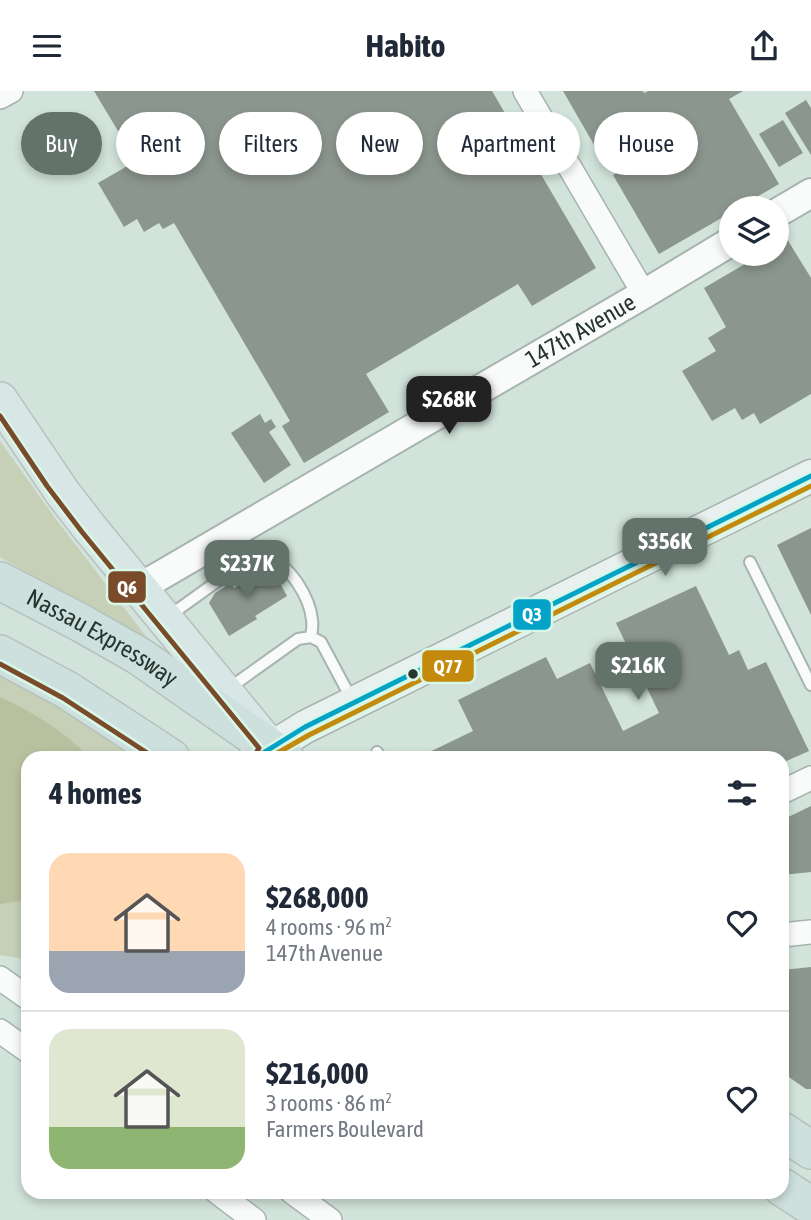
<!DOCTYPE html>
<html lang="en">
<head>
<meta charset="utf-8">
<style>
  :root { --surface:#fff; --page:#f6f6f7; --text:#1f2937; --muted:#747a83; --line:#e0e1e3; --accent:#63726b }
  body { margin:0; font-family:"Asap Condensed",sans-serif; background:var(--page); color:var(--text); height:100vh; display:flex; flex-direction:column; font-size:26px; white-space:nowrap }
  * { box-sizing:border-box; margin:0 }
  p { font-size:23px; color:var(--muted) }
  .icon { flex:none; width:38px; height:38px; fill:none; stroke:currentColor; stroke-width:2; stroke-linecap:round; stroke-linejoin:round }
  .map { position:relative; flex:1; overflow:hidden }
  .side { position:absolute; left:21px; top:660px; width:768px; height:448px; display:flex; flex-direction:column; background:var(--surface); border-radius:21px; box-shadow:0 4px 10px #0003 }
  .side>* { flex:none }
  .top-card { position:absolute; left:21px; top:21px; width:770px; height:63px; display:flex; gap:14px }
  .buttons { position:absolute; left:719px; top:105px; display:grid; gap:14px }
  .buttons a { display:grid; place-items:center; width:70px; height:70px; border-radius:50%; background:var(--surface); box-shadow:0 4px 10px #0003; font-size:35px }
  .price { position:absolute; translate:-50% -60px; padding:0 16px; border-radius:14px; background:var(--accent); color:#fff; font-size:23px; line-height:46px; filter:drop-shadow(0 2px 4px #0008) }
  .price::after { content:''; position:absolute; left:50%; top:42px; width:21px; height:16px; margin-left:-10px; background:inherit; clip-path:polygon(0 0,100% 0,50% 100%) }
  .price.on { background:#222; color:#fff }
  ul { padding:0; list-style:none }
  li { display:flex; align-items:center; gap:21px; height:175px; padding:0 28px }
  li+li { border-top:2px solid var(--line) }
  li span { display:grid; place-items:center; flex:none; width:196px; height:140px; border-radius:21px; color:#555 }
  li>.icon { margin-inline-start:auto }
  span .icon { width:84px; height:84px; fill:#fffc; stroke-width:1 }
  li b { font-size:30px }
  h2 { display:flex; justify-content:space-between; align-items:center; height:84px; padding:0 28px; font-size:30px }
  .pill { padding:0 24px; border-radius:32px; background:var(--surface); box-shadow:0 4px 10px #0003; font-size:24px; line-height:63px }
  .pill.on { background:var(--accent); color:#fff }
  header { display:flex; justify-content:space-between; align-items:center; height:91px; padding:0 28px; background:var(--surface); font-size:32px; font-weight:700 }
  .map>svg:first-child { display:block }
</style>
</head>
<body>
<header><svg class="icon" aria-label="menu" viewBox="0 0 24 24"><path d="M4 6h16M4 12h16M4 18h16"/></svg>Habito<svg class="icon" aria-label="share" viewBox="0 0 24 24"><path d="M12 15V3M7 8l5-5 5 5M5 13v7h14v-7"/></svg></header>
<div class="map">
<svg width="811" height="1129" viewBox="0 0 811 1129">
  <rect width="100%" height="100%" fill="#d1e3da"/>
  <path fill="#c6d0b7" d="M0,350L55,427L151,552L0,466Z
    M0,582L142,667H28V868H25L0,864Z"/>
  <path fill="#b8c19f" d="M0,606C30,620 67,641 89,667H28V809L0,813Z"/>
  <path fill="#8b968e" d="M94,0H492L596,177L532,215L518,193L366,283L389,321L304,372L282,335L290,330L174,132L163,138L159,132L144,141L137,128L124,136L98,92L136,70Z
    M563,0H643L644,2L648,0H743L729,8L779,93L738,117H732V121L659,163L613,84L622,79L607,53L597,59Z
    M806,9L811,17V64L785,22Z
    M783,29L803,62L779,76L759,43Z
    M787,148L811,187V303L760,333L754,322L742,329L735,317L712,330L682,280L716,260L708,247L726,236L704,197L762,163H777V154Z
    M260,323L265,332L271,328L276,336L269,341L291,374L264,392L231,342Z
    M811,437V524L777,454Z
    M266,478L272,479L277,487L281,485L284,490L280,492L287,505L255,525L257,528L229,545L209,512L215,502L231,492L234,497Z
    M696,495L729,564L739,559L748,579L766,571L809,660L782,672V667H417L473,640L458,609L546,566L557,588L590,572L623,640L659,622L616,532Z
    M811,715V781L782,784V729Z
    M811,876V998H806L786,984L782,967V879Z"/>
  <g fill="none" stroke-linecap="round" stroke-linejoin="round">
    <defs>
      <path id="service" d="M750,471L811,594
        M169,525L251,466C256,466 263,466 268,468C290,473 310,507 312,529C313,534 312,540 311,546
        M228,598L298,548L311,546L321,551L352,609
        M377,661L381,667"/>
      <path id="minor" d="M525,0L644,203
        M0,6L11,0
        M782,701L811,687
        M782,844L811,841
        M0,887L28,907
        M0,940L28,960
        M217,1101L254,1129
        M292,1101L330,1129"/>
      <g id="tertiary">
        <path d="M777,122L811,102"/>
        <path id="s1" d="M139,497L644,203L732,150"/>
      </g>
      <path id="secondary" d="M255,667L305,636L811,385"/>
      <path id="primary" d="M0,309L62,401L89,436L261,645"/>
      <g id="trunk">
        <path id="s2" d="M0,490L81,532L139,565L285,667"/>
        <path d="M0,563L67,599L171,667"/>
        <path d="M782,1040L811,1059"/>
        <path d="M782,1096L811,1115"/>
      </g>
    </defs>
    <use href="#service" stroke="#a7b4ae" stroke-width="14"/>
    <use href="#minor" stroke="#a7b4ae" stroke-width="26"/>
    <use href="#tertiary" stroke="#a7b4ae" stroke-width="32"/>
    <use href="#secondary" stroke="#a7b4ae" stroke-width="35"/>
    <use href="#primary" stroke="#b8c1bc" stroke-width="38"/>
    <use href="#trunk" stroke="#b8c1bc" stroke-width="40"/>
    <use href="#service" stroke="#f8fbf9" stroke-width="10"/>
    <use href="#minor" stroke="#f8fbf9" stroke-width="23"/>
    <use href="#tertiary" stroke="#f8fbf9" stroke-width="28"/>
    <use href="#secondary" stroke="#e8f1ef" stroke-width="32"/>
    <use href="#primary" stroke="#d8e6e5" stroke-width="35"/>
    <use href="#trunk" stroke="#cde0de" stroke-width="37"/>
    <defs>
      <path id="bus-1" d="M255,667L305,636L811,385"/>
      <path id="bus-2" d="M274,664L309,644L811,395"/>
      <path id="bus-3" d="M0,325L47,395L82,441L259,657L256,662
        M0,573L63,607L155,667"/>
    </defs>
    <use href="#bus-1" stroke="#d7f7e8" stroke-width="10"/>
    <use href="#bus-2" stroke="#d7f7e8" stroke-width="10"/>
    <use href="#bus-3" stroke="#d7f7e8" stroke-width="10"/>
    <use href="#bus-1" stroke="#02a3c6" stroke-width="5"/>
    <use href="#bus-2" stroke="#c38a0c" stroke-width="5"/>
    <use href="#bus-3" stroke="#7a4b2a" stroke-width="5"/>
  </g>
  <circle fill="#28352f" stroke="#d7f7e8" stroke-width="2.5" cx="413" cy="583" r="6"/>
  <g text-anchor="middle" stroke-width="7" stroke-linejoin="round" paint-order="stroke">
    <g font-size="24" fill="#28352f" stroke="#d7f7e8">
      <text dy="8" stroke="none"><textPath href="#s1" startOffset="511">147th Avenue</textPath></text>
      <text dy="8" stroke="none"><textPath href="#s2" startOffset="117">Nassau Expressway</textPath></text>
    </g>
  </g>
  <g stroke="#d7f7e8" stroke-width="2.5">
    <rect x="107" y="479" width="40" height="34" rx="7" fill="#7a4b2a"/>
    <rect x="512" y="507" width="40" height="33" rx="7" fill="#02a3c6"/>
    <rect x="421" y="558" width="54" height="34" rx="7" fill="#c38a0c"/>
  </g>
  <g font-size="19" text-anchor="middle" font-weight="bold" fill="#fff">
    <text x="127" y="503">Q6</text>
    <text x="532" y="530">Q3</text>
    <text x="448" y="582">Q77</text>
  </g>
</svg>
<div class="buttons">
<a><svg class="icon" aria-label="layers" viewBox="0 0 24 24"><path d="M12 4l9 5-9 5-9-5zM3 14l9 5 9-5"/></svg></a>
</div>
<b class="price on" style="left:449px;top:345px">$268K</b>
<b class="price" style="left:665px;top:487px">$356K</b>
<b class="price" style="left:247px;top:509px">$237K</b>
<b class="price" style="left:638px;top:611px">$216K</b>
<div class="top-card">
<a class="pill on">Buy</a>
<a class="pill">Rent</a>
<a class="pill">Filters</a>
<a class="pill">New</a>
<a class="pill">Apartment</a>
<a class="pill">House</a>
</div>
<section class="side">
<h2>4 homes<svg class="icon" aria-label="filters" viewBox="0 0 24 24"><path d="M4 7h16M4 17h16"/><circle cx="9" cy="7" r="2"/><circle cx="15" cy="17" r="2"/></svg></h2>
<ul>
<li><span style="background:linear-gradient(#ffd9b3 70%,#9aa5b1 0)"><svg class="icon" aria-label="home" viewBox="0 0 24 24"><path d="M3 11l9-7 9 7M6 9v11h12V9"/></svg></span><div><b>$268,000</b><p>4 rooms · 96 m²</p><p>147th Avenue</p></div><svg class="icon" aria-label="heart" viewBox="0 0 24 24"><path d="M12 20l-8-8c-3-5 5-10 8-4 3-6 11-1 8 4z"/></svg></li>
<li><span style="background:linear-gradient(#dfe7d0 70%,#8fb573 0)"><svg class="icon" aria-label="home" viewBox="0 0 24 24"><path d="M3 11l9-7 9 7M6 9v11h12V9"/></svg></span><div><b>$216,000</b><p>3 rooms · 86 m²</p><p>Farmers Boulevard</p></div><svg class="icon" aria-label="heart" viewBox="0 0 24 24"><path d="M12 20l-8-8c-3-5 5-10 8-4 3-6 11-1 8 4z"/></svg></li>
</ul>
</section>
</div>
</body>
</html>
